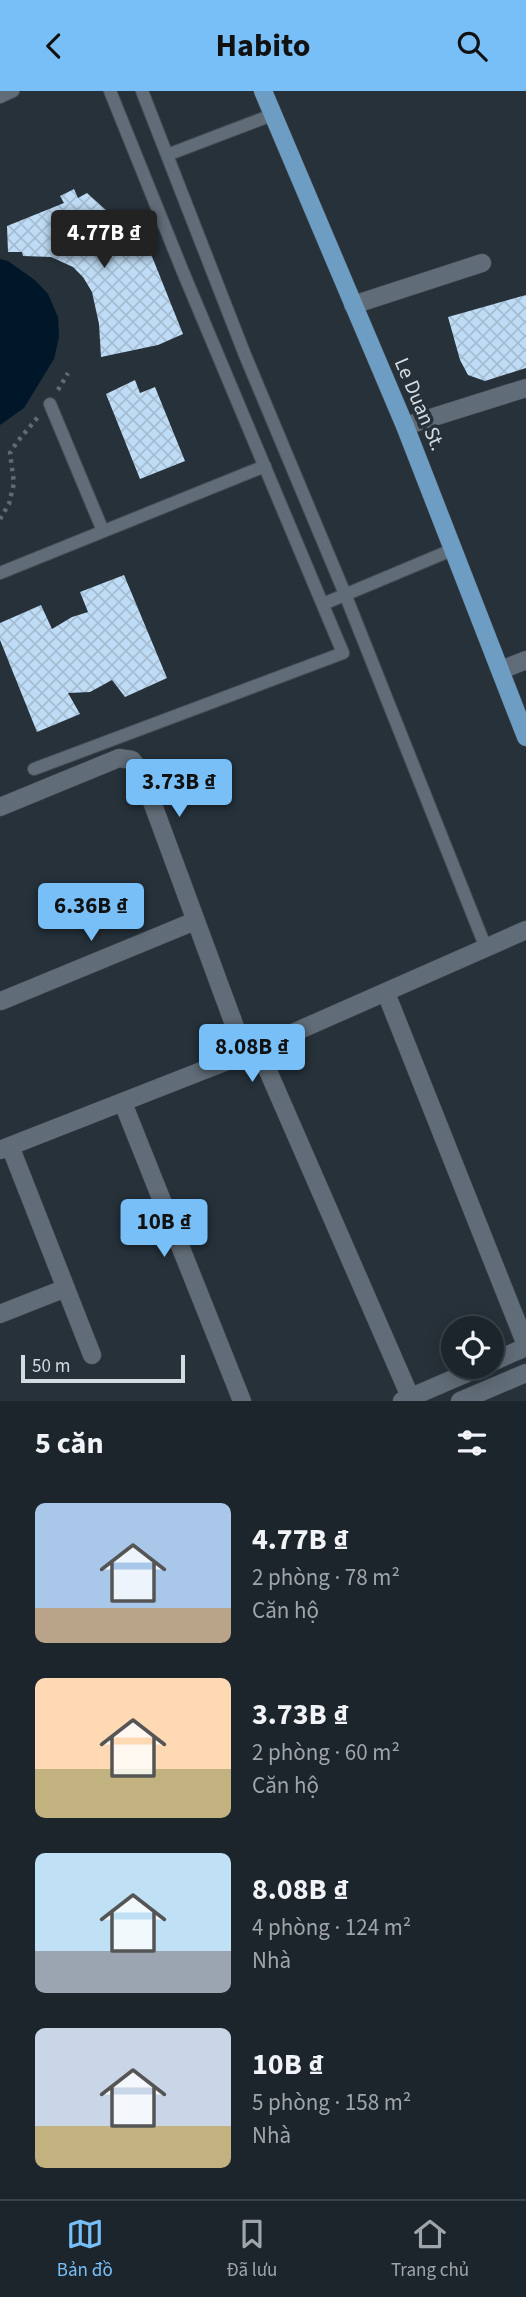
<!DOCTYPE html>
<html lang="vi">
<head>
<meta charset="utf-8">
<style>
  :root { --surface:#1c252c; --page:#293138; --text:#f1f3f6; --muted:#a0a5a9; --line:#3a4248; --accent:#78bff7 }
  body { margin:0; font-family:"Source Sans 3",sans-serif; background:var(--page); color:var(--text); height:100vh; display:flex; flex-direction:column; font-size:26px; white-space:nowrap }
  * { box-sizing:border-box; margin:0 }
  p { font-size:23px; color:var(--muted) }
  .icon { flex:none; width:38px; height:38px; fill:none; stroke:currentColor; stroke-width:2; stroke-linecap:round; stroke-linejoin:round }
  .map { position:relative; height:1310px; overflow:hidden }
  .drawer { display:flex; flex-direction:column; background:var(--surface); flex:1 }
  .drawer>* { flex:none }
  .fabs { position:absolute; left:441px; top:1225px; display:grid; gap:14px }
  .fabs a { display:grid; place-items:center; width:63px; height:63px; border-radius:50%; background:var(--surface); box-shadow:0 4px 18px #0003,0 0 0 2px var(--line); font-size:35px }
  .scale { position:absolute; left:21px; bottom:18px; width:164px; box-sizing:border-box; padding-left:7px; border:4px solid #d4dbe1; border-top:0; font-size:19px; line-height:24px; white-space:nowrap; color:#d4dbe1; -webkit-text-stroke:5px #26313a; paint-order:stroke }
  .price { position:absolute; translate:-50% -60px; padding:0 16px; border-radius:7px; background:var(--accent); color:#111; font-size:23px; line-height:46px; filter:drop-shadow(0 2px 4px #0008) }
  .price::after { content:''; position:absolute; left:50%; top:42px; width:21px; height:16px; margin-left:-10px; background:inherit; clip-path:polygon(0 0,100% 0,50% 100%) }
  .price.current { background:#222; color:#fff }
  ul { padding:0; list-style:none }
  li { display:flex; align-items:center; gap:21px; height:175px; padding:0 35px }
  li span { display:grid; place-items:center; flex:none; width:196px; height:140px; border-radius:10px; color:#555 }
  li>.icon { margin-inline-start:auto }
  span .icon { width:84px; height:84px; fill:#fffc; stroke-width:1 }
  li b { font-size:30px }
  h2 { display:flex; justify-content:space-between; align-items:center; height:84px; padding:0 35px; font-size:30px }
  header { display:flex; justify-content:space-between; align-items:center; height:91px; padding:0 35px; background:var(--accent); color:#111; font-size:32px; font-weight:700 }
  .menu { display:flex; justify-content:space-around; align-items:center; height:98px; border-top:2px solid var(--line); background:var(--surface); font-size:19px; color:var(--muted) }
  .menu a { display:grid; justify-items:center; gap:4px }
  .menu .current { color:var(--accent) }
  .map>svg:first-child { display:block }
</style>
</head>
<body>
<header><svg class="icon" aria-label="back" viewBox="0 0 24 24"><path d="M15 5l-7 7 7 7"/></svg>Habito<svg class="icon" aria-label="search" viewBox="0 0 24 24"><circle cx="10" cy="10" r="6"/><path d="M15 15l6 6"/></svg></header>
<div class="map">
<svg width="526" height="1310" viewBox="0 0 526 1310">
  <defs>
    <pattern id="building-cross-hatch" width="8" height="8" patternUnits="userSpaceOnUse" patternTransform="scale(1.75)"><rect width="8" height="8" fill="#bedcf5"/><path d="M0 0l8 8M0 8l8-8" fill="none" stroke="#a5bdd2"/></pattern>
  </defs>
  <rect width="100%" height="100%" fill="#26313a"/>
  <path fill="#001729" d="M0,168L8,170L36,190L48,203L58,226L59,246L54,268L24,317L0,334Z"/>
  <path fill="url(#building-cross-hatch)" d="M74,98L78,107L87,102L126,137L130,145L148,138L154,156L149,158L183,243L158,254L101,266L99,233L92,201L83,186L73,176L51,166L23,165L22,161H8L7,135L64,112L60,105Z
    M526,204V277L485,290L468,284L460,269L448,226Z
    M135,289L140,302L155,296L185,370L140,388L106,303Z
    M124,484L167,587L125,606L112,589L90,601L68,602L80,623L37,641L0,549V532L41,514L52,538L72,526L88,521L80,501Z"/>
  <g fill="none" stroke-linecap="round" stroke-linejoin="round">
    <defs>
      <path id="service" d="M142,0L245,264L345,503L486,857
        M0,6L13,0
        M167,64L272,24
        M50,313L103,440
        M0,482L265,375
        M323,513L454,458
        M34,678L343,562L183,181L110,0"/>
      <path id="minor" d="M353,214L482,172
        M405,335L526,297
        M501,579L526,569
        M0,716L119,667L132,669L141,681L245,963
        M386,902L526,1254
        M1,910L195,830
        M258,957L412,1310
        M123,1012L242,1310
        M10,1055L92,1264
        M0,1059L245,963L526,839
        M0,1223L66,1197
        M492,1271L526,1256
        M402,1310L481,1276
        M460,1310L526,1282"/>
      <path id="primary" d="M263,0L405,335L526,646"/>
    </defs>
    <use href="#service" stroke="#464f57" stroke-width="14"/>
    <use href="#minor" stroke="#464f57" stroke-width="19"/>
    <use href="#primary" stroke="#464f57" stroke-width="19"/>
    <path stroke="#606a72" stroke-width="4.5" stroke-dasharray="3.5 5" stroke-linecap="butt" d="M58,299L68,282
      M0,428L9,413L14,392L10,362L17,351L38,326"/>
    <use href="#service" stroke="#606c77" stroke-width="12"/>
    <use href="#minor" stroke="#606c77" stroke-width="18"/>
    <use href="#primary" stroke="#6e9dc3" stroke-width="18"/>
  </g>
  <g text-anchor="middle" stroke-width="7" stroke-linejoin="round" paint-order="stroke">
    <g font-size="21" fill="#d4dbe1" stroke="#26313a">
      <text transform="translate(420 313) rotate(67)" y="7">Le Duan St.</text>
    </g>
  </g>
</svg>
<div class="fabs">
<a><svg class="icon" aria-label="locate" viewBox="0 0 24 24"><circle cx="12" cy="12" r="6"/><path d="M12 2v4M12 18v4M2 12h4M18 12h4"/></svg></a>
</div>
<div class="scale">50 m</div>
<b class="price current" style="left:104px;top:179px">4.77B ₫</b>
<b class="price" style="left:179px;top:728px">3.73B ₫</b>
<b class="price" style="left:91px;top:852px">6.36B ₫</b>
<b class="price" style="left:252px;top:993px">8.08B ₫</b>
<b class="price" style="left:164px;top:1168px">10B ₫</b>
</div>
<section class="drawer">
<h2>5 căn<svg class="icon" aria-label="filters" viewBox="0 0 24 24"><path d="M4 7h16M4 17h16"/><circle cx="9" cy="7" r="2"/><circle cx="15" cy="17" r="2"/></svg></h2>
<ul>
<li><span style="background:linear-gradient(#a9c7e8 75%,#b9a48a 0)"><svg class="icon" aria-label="home" viewBox="0 0 24 24"><path d="M3 11l9-7 9 7M6 9v11h12V9"/></svg></span><div><b>4.77B ₫</b><p>2 phòng · 78 m²</p><p>Căn hộ</p></div></li>
<li><span style="background:linear-gradient(#ffd9b3 65%,#c2b280 0)"><svg class="icon" aria-label="home" viewBox="0 0 24 24"><path d="M3 11l9-7 9 7M6 9v11h12V9"/></svg></span><div><b>3.73B ₫</b><p>2 phòng · 60 m²</p><p>Căn hộ</p></div></li>
<li><span style="background:linear-gradient(#bfe0f5 70%,#9aa5b1 0)"><svg class="icon" aria-label="home" viewBox="0 0 24 24"><path d="M3 11l9-7 9 7M6 9v11h12V9"/></svg></span><div><b>8.08B ₫</b><p>4 phòng · 124 m²</p><p>Nhà</p></div></li>
<li><span style="background:linear-gradient(#c9d6e8 70%,#c2b280 0)"><svg class="icon" aria-label="home" viewBox="0 0 24 24"><path d="M3 11l9-7 9 7M6 9v11h12V9"/></svg></span><div><b>10B ₫</b><p>5 phòng · 158 m²</p><p>Nhà</p></div></li>
</ul>
</section>
<nav class="menu">
<a class="current"><svg class="icon" aria-label="map" viewBox="0 0 24 24"><path d="M3 6l6-2 6 2 6-2v14l-6 2-6-2-6 2zM9 4v14M15 6v14"/></svg>Bản đồ</a>
<a><svg class="icon" aria-label="saved" viewBox="0 0 24 24"><path d="M7 4h10v16l-5-4-5 4z"/></svg>Đã lưu</a>
<a><svg class="icon" aria-label="home" viewBox="0 0 24 24"><path d="M3 11l9-7 9 7M6 9v11h12V9"/></svg>Trang chủ</a>
</nav>
</body>
</html>
